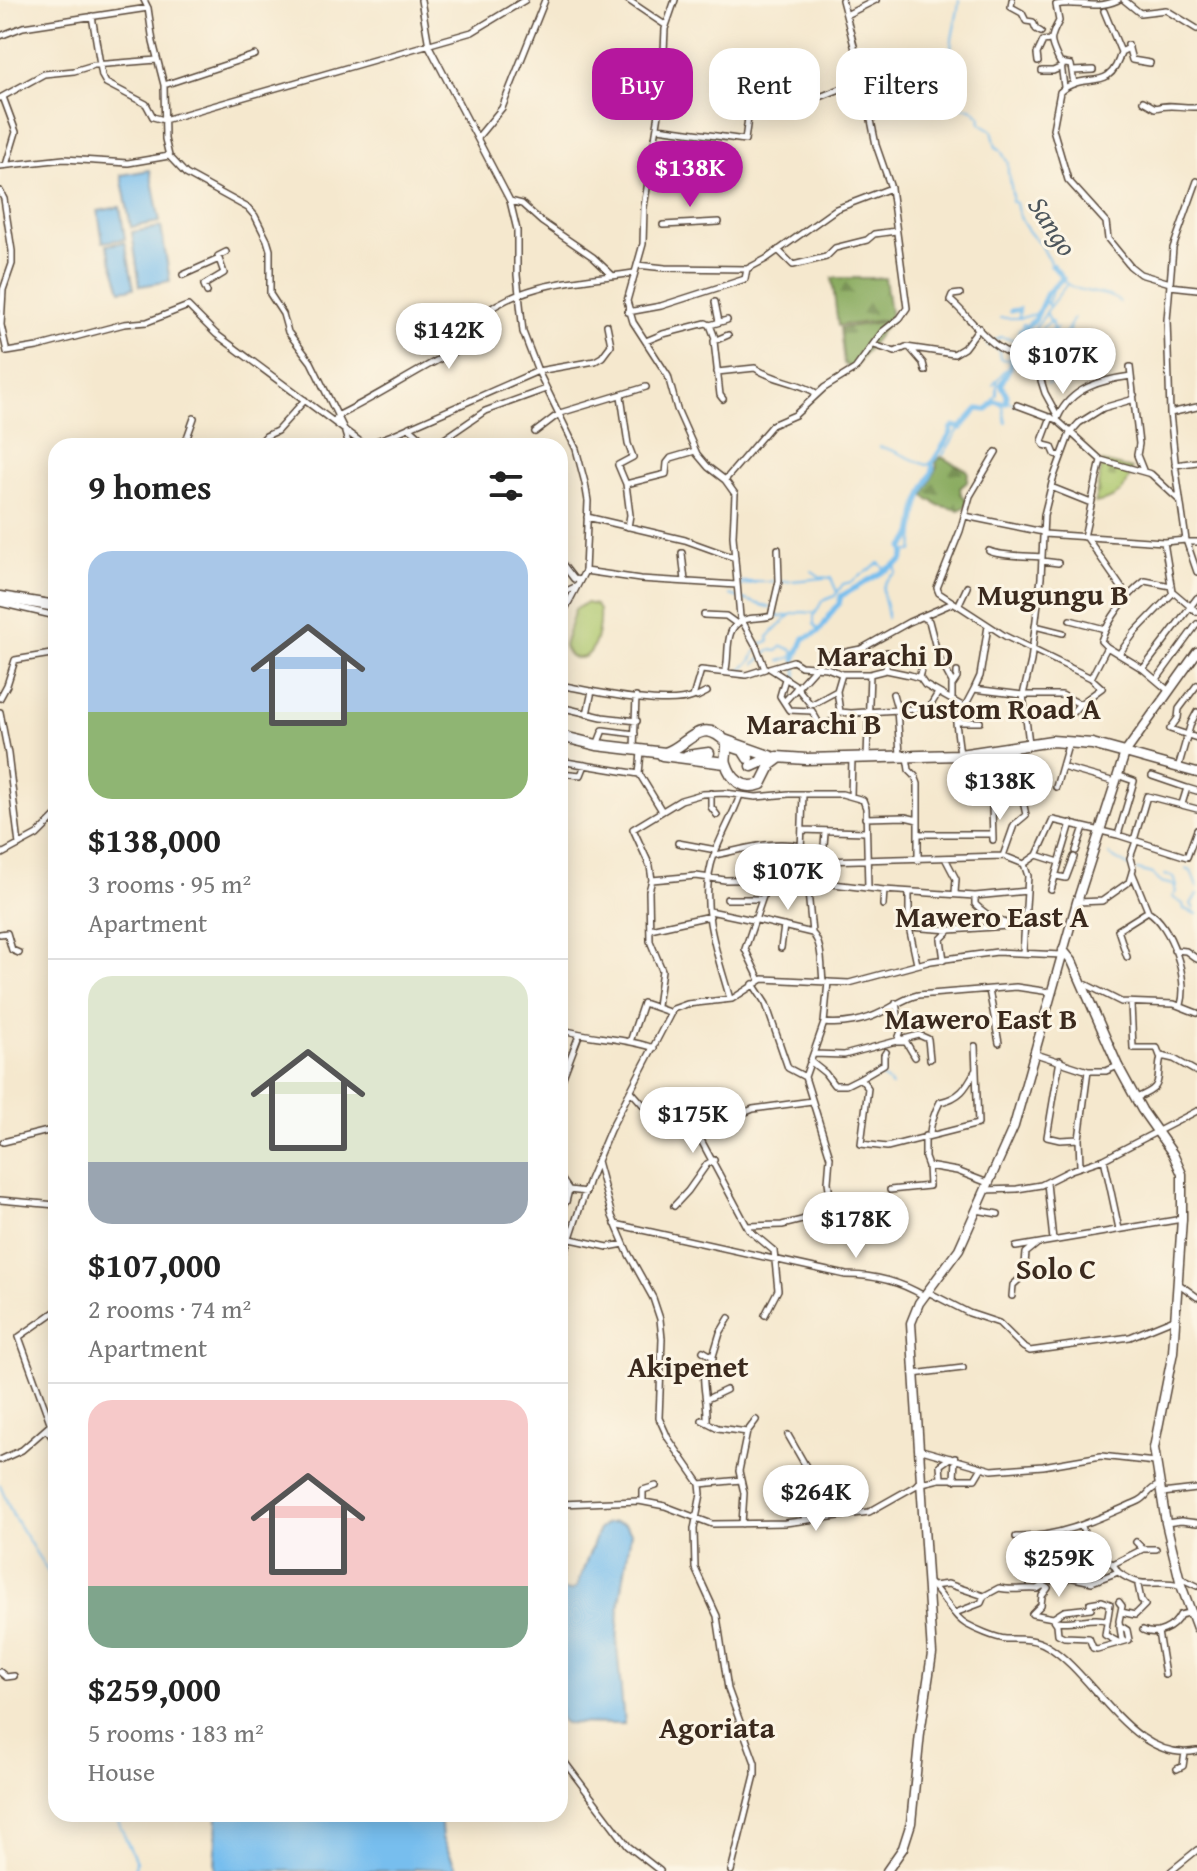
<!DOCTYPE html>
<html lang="en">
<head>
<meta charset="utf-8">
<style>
  :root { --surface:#fff; --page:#f2f2f2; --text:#222; --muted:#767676; --line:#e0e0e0; --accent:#b5179e }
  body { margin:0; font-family:"Gentium Book Plus",serif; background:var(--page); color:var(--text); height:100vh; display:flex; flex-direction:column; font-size:30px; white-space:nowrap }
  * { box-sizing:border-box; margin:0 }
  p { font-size:26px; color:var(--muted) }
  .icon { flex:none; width:44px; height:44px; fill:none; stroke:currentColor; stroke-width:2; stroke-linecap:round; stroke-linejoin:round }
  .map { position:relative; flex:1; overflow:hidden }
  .drawer { position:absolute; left:48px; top:438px; width:520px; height:1384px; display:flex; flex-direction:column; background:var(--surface); border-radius:24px; box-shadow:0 4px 20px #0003 }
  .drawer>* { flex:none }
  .top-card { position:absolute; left:592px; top:48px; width:484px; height:72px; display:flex; gap:16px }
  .price { position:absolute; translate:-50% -68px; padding:0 18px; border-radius:28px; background:#fff; color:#222; font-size:26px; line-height:52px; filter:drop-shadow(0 2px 4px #0008) }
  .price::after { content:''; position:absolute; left:50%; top:48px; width:24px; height:18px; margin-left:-12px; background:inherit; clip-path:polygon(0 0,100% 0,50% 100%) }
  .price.current { background:var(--accent); color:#fff }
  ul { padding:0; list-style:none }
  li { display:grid; align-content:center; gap:16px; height:424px; padding:0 40px }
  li+li { border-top:2px solid var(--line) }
  li span { display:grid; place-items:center; height:248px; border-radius:24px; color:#555 }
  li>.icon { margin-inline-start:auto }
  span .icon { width:144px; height:144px; fill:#fffc; stroke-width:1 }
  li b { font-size:34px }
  h2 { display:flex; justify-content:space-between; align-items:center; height:96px; padding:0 40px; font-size:34px }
  .pill { padding:0 28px; border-radius:24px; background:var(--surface); box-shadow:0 4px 20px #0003; font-size:28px; line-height:72px }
  .pill.current { background:var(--accent); color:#fff }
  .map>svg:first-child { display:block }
</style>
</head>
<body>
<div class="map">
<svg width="1197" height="1871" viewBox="0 0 1197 1871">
  <defs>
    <pattern id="forest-firs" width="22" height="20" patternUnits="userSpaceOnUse" patternTransform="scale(2)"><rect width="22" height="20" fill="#8aac60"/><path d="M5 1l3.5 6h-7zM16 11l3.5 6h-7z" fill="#728c4f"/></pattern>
    <pattern id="cemetery-stones" width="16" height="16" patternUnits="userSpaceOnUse" patternTransform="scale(2)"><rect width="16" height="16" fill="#adc76d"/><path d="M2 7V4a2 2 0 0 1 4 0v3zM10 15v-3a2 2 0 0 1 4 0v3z" fill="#8ea259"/></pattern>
  </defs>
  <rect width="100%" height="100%" fill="#fcf5e5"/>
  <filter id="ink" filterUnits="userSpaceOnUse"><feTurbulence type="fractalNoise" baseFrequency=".0125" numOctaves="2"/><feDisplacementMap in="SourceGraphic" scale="16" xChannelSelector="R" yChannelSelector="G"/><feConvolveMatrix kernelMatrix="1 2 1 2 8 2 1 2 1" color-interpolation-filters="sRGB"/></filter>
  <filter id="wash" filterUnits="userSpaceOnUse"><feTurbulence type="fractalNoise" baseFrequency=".006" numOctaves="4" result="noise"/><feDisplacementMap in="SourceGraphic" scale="32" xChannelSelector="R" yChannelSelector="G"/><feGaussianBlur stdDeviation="1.8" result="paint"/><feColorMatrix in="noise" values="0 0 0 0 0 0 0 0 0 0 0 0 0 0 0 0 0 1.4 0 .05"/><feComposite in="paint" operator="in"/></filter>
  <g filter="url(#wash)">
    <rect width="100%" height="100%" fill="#f5e8ce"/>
    <path fill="url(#forest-firs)" stroke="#626b3f" stroke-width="2" d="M832,278H885L891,319L838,326Z
      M889,321L853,370L844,364L840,328Z
      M941,457L968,471L967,482L960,488L961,494L966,499V506L959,510L938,505L932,500L930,501L924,495L937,466L936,462Z"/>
    <path fill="url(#cemetery-stones)" stroke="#747846" stroke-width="2" d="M1102,462L1132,469C1126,491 1118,499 1095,503Z"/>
    <path fill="#adc76d" stroke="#747846" stroke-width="2" d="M586,603L595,605L599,610C600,623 597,658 579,658C570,659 567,653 564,646L575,609Z"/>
    <path fill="#77beee" stroke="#597486" stroke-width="2" d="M150,170L160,222L131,227L121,175Z
      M120,207L125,239L103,242L98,211Z
      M161,227L170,281L140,286L132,232Z
      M125,242L134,288L121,290L107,245Z
      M615,1522L625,1525L631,1532L619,1608L617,1647L624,1724L565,1723L560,1719V1589L571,1591L576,1588L599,1529L605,1524Z
      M217,1814H440L442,1838L457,1870L418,1868L410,1871H215Z"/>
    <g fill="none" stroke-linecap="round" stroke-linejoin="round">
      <path stroke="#77beee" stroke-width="2" d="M959,0C958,22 946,43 954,66L950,70L958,95L955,98L960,107L971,108L981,117L980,123L992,130L996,147L1000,149L1008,163C1006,177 1014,187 1012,201L1016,203C1018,218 1027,231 1038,242C1044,248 1047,258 1052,265
        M1067,284C1083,295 1105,290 1120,302
        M1048,303L1054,286
        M1050,306L1067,284L1062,279
        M1010,310L1020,308L1019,317
        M1010,312L1019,311
        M1047,314L1057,336H1066
        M1000,318H1021L1039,313
        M1042,328L1050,322
        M1021,329L1023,324L1027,326
        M1061,335L1066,332L1074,318
        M1055,337L1053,330L1057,328
        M1041,340L1049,335
        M994,341L1000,337L1016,340
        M1015,342L1019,330L1024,331
        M1024,342L1036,330L1042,334L1050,331
        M987,343L989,346
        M1023,343L1034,350L1030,361L1031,362
        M992,345L999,351L1000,359L1010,360
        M1020,345C1027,336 1047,317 1049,306L1044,300
        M1049,346L1065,367
        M1062,349L1072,344
        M1053,351L1068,341L1070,325
        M1051,357L1062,349
        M1053,360L1060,375
        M1058,361L1059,363
        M1056,362L1058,364
        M1059,367H1062
        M1039,371L1035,361L1052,343V321
        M1046,371L1045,364L1052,350
        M1048,384L1061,376
        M993,385L1005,370L1008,371
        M1057,387L1056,373L1063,370
        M994,399L997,395V382
        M1006,401L1017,405
        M998,403L1003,407L1006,423
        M880,447C897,450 911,460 927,465L932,463
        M943,455L960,428
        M905,551H913L915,533
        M812,571L821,577L831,578L837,592
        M740,582H778
        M781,582L824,578
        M740,586L761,581
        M730,595L771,608
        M775,610L777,616L781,617L802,612L813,613
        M887,618C889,598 871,589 896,573V566
        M819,630L814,624V616L822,601L835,596L843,584L851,582L879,563L886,570
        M758,645L769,641L768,637L790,615
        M780,661L792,657L794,651L800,652
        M755,664L770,650L777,651L783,646L794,651
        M738,672L751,661L756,651
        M794,681L797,675L796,664
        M778,763H787
        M789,763H792
        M1109,855L1131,868
        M1186,869L1191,871L1197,887
        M1138,870L1152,874L1160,882L1174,885L1176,892L1172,897L1183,904L1184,909L1197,914
        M1165,875L1173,877L1176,886
        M1194,909L1191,904L1197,894
        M877,1073L892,1086
        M0,1485L13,1516L56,1585
        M117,1814V1819L136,1862L134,1871"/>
      <path stroke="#77beee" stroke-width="5" d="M795,660L804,638C827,633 824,617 839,604L841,596L902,561L905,553L903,548C918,533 913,524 918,506C922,493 927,482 933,470L932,463L951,433V429L954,426L961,428L978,409L987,410L994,402L1006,403L1007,395L1001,384L1010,367L1013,351L1020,347L1018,341C1022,333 1026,325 1035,320L1047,293L1063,278L1052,265"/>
    </g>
  </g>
  <g filter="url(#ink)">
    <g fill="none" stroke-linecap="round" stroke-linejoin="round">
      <defs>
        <path id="minor" d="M144,0L148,8L153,42L164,85L165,139L169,156L186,174L248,208L255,216L267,240L270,250V294L283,314L288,332L311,362L344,429L349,446
          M421,0L429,46L510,201L517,230V275L523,332L538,371L576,449L585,483L588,501L585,571L560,619
          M628,0L665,25
          M1012,0L1011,7L1022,13L1026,21L1033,22L1036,29L1041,32
          M1124,0L1140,13L1166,10L1197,29
          M1104,11L1121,52
          M846,15L876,0
          M92,16L102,76L106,83L146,104L153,117L164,120L472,32L525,0
          M0,36L23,27L148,8
          M1128,45L1132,60L1150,63
          M1129,48L1121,52C1110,96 1085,69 1060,92L1053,129L1068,180L1106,222L1108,239L1130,266L1140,274L1170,283
          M1038,62L1037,54L1043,41L1050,40
          M1061,64L1064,87
          M1042,71H1053L1062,67
          M1073,71L1093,70
          M1074,84L1071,65L1060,63C1050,42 1048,41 1059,21L1056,5C1076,0 1094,11 1118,0
          M164,85L255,55
          M747,95L748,118
          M3,97L16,132L6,165
          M0,98L44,74L74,71L94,65L157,60
          M1143,101L1155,108C1171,103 1180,108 1197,107
          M658,128L745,140L748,118L797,106L863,80
          M478,137L502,108L545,0
          M653,152L713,171
          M0,166L64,159L128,163L169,156
          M1197,181L1173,248L1167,320L1170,413L1176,470L1186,540L1197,572
          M0,191L4,199L12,251V264L3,290L1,325L7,352L37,347L124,324L147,322L188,306L216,334L362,443H371L392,435L401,446
          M510,201L522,204L542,222L593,257L612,275
          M663,225L719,222
          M778,250L793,265L826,257L835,248L867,240L874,234L896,231
          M637,265L665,268L747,269L766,259L836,209L891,188
          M183,275L219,259
          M1170,286L1197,289
          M207,292L204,285L224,273L218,256L226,252
          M960,294L952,295L950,300C969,316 986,343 1009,353
          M715,302L719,322
          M628,312L661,306L745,279L747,269
          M710,325L727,320
          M646,341L663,334L706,323L710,325L715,338
          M874,345L895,352L906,347L954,354L964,348L979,328
          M910,348L923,363L925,371
          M1130,367L1139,444L1137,455L1143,470
          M717,372L755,368C774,381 797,381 816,393
          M1039,374L1045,393L1057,415
          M621,396L628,444L633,457L618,465L626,484
          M723,399L720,395L714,341L728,335
          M1017,405L1057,420L1101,460L1084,537
          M1170,413L1197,407
          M1051,417L1042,441L1044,445L1052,447L1055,454L1061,456
          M1058,417C1071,388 1101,380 1131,376
          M336,419L337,416C385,393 430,360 480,340L483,334L478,318C522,281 580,281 634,273
          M409,427L430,446
          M535,432L560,413L646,387
          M392,435L538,371L595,361L602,357L611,345L607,325
          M184,446L194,418
          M257,446L266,436L277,431L305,400
          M434,446L485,411L546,389
          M996,452L970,496L960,531L937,588L939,593L1005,636L1091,678L1107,647L1143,669L1197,598
          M1101,460L1151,474L1179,500
          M1175,465L1197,462
          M725,480L772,425L795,415L824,388L855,369L882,332L900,318L907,308L891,188L876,145L863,80L842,0
          M1051,487L1091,503
          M965,516L1043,532
          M587,517L685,540L735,558
          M628,527L630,515L626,484L666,474L667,463L671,458L695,451
          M1044,534L1164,542L1186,540
          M1087,538L1128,597
          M1164,542L1172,591L1197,612
          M1189,542H1197
          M989,551C1002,557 1026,555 1042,557
          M682,553L685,581
          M560,561L574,579L580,580
          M1042,561L1058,563
          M585,571L640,579L737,585
          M560,594L577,586
          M0,603L56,616
          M958,606L967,587
          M704,615L726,616L737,624
          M922,617L929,621L938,656L952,682V698
          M1070,620L1105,629
          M988,626L980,676L974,689L1023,695H1062L1080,704L1102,688L1091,678
          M1035,626L1063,633
          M1107,647L1101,641C1109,618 1126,596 1145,581L1171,586
          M1119,654L1135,632L1173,593
          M726,669C730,653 723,627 744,620C752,617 762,619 771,616L779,581L778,549
          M1143,669L1169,691
          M886,670L887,652
          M842,674L837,691L840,712L851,713L929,708L938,693
          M919,677L922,667
          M785,679L780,696L789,710L812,711L821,727L830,722
          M1157,679L1197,624
          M953,684L957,678V672
          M560,685C592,691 664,708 693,697L701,670L746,675L765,669L756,646L740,617L733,536L735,494L725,480L708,467L697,454L677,409L668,376L633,322L627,301L643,244L644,207L662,95L665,29L675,0
          M1197,685L1179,709L1178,718L1170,729L1197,738
          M837,691L811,705L794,684L769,668L793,661L801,666L827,668L842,674H870L886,670L910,675L920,678L925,685L964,707
          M893,694L897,708
          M697,697L707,692
          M0,698L7,685L15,660L51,654L56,651
          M785,701L826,656L861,649L909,622L953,603
          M560,707L602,717L637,721
          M897,709L900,755
          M0,712L8,754L19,845
          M1055,712L1072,713L1080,704
          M587,714L592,691
          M958,722H980
          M1029,743L1023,695L1031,661L1041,578L1044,515L1053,479L1070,433L1079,423L1103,408L1131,400L1134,395
          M597,745L603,730L635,734
          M634,748L636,697
          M985,751L997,768L1020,787H1033L1035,778
          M960,754L956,723L974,689
          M867,757L870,674
          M907,757L909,770L915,776L918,784V860
          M560,761L639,774L641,752
          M1062,767L1115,782
          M1178,768L1191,723L1197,712
          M560,773L581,775L585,765
          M640,775L662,811
          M1117,775L1134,781L1118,835
          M1152,776L1187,788
          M1056,787L1069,742
          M711,793V807L717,815
          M966,793L989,781L1000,770
          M851,796L852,758
          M1182,804L1187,788L1197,791
          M865,818L905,817L918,820
          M802,830L865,832
          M918,834H992
          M993,840L992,806L1021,792L1020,787
          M1134,840L1147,796L1197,809
          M678,843L716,850
          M1076,851L1084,827
          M0,855L37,835L56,816
          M716,855C744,849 772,840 801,846
          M1037,855L1059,862
          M1003,856L1014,825L1026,815L1021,792
          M946,860L956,879L955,893
          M823,861L1004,856L1024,864
          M1056,876L1066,878L1074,857
          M652,880L649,891L650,941L662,970L657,1006
          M800,880L803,794
          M807,881L812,933C823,944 821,966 823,981
          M821,884L825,833
          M868,888L866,808L863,800L842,794H789L756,797L725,793L702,794L681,800L633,829L650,866L652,880L696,876L725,880L790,879L884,890L975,896L1027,891
          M1051,890L1071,823
          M909,892V927L917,964
          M975,896V904C990,919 1004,924 1023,927
          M727,899H762
          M1078,902L1102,901L1129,882L1133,869L1130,858L1136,841
          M883,905L884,890
          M710,911L753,920
          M1148,911C1172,926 1189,979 1181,1005
          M753,919L812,933
          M909,927L950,930L1008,926
          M650,929L710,916
          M0,934L7,933L12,950L19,953
          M781,948L784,926
          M1174,950L1186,951L1197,959
          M1023,953L1028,876L1024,864L1037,855L1053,820L1118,835L1187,857L1197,830
          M1127,957L1118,930L1148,911L1132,872
          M944,960L941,939L949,931
          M760,980L745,949L769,879
          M1083,983L1121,1002L1174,1004L1197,1013
          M753,984L766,1004L788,1068L805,1077
          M989,990L999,1043
          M730,999C718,956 700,910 711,865C717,841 732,819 740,795
          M896,1003L901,1031L897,1042H906L915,1057
          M1131,1004L1133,1048H1157L1160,1056
          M824,1023C843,1025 865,1021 882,1012C895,1006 904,998 918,995L1016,987L1050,992
          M560,1029C591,1039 623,1037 654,1048
          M631,1039L643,1003L669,1012
          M1033,1053L1088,1071L1079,1139L1080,1166
          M814,1054L844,1055L919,1035L928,1039L930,1059
          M1060,1060L1047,1137L1060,1140L1079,1139
          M810,1061L825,1073L834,1085H846L860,1078L868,1088L861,1144L887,1147L978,1124L975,1046
          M1088,1071H1106L1118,1066
          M860,1078L884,1064V1055L886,1052
          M560,1085L579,1035
          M631,1091L645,1107L694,1127L749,1230L774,1251L778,1290L765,1315
          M1136,1098C1166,1086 1155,1082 1161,1056L1174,1059L1197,1072
          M694,1127L739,1115L753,1109L812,1101
          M930,1135C930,1125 935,1111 940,1102C960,1098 966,1088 975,1071
          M925,1136V1158L928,1166L957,1171L988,1183
          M3,1142L56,1129
          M1104,1159L1119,1229
          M597,1161L612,1216L628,1253L653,1298L660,1319L662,1339L659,1418L668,1438L700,1484L701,1494L694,1529L695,1568L717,1616L728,1689L755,1763V1775L731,1871
          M560,1177L569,1190L586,1192
          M1047,1183L1053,1240
          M890,1190L929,1186L928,1166
          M985,1190L1017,1189L1041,1185L1071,1170L1104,1159L1197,1111
          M0,1200L56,1205
          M674,1206L688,1191L707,1164L714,1160
          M560,1209L566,1202L569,1190
          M977,1210L998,1214
          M615,1224L846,1275C873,1275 901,1282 924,1296
          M747,1226L782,1225L802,1220L831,1203L828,1182L830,1157L805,1077L824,1023L828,982
          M571,1239L608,1247L624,1244
          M1016,1247L1182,1219
          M560,1268L589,1180L610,1130L673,1009L687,1004L732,999L763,979L849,983L931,961L997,952L1062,955
          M1179,1284L1197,1297
          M928,1292L969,1313L999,1323L1023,1347L1030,1351L1130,1337L1174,1319
          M1012,1296L1013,1285L1024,1275L1026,1253L1037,1244
          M703,1351L713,1357L712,1365L704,1369C702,1387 708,1403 707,1421
          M713,1356L720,1333L729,1318
          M913,1374L963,1368
          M707,1399L726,1390
          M702,1420L718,1428L747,1432L739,1471L744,1493L742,1524
          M51,1425L19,1337L56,1311
          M46,1429L56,1442
          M747,1432L756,1420
          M788,1435L808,1470L826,1516
          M918,1449L992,1470L1043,1466L1101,1456L1155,1462
          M0,1460L22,1450L56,1420
          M941,1478L940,1465L950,1458
          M954,1480L955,1458
          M922,1483L939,1479H975L981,1469
          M700,1484L741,1480
          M1162,1493L1197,1489
          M784,1499H791L807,1520
          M643,1501V1490L656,1486
          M560,1504L639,1501L665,1506L712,1524L785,1523L869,1512L915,1486L920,1481
          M1166,1523L1181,1521L1197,1523
          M1016,1537C1060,1538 1100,1518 1139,1501C1148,1497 1148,1489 1158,1486
          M1136,1542L1143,1549H1156
          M1056,1544L1051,1547L1053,1561L1068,1558L1079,1552L1083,1557L1078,1565L1080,1567L1093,1565L1097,1556L1113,1564L1118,1572L1092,1582L1069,1577
          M1077,1552L1075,1541L1085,1536L1082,1526
          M1113,1564L1143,1549
          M1118,1572C1145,1592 1153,1578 1180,1585
          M1180,1578L1197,1586
          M1043,1581L1066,1580L1071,1570
          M929,1583C943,1594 952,1616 966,1624C975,1629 995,1638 1006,1639C1020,1639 1034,1638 1047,1646C1094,1673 1132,1764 1197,1751
          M1042,1585L1048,1588L1042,1596L1041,1605L1032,1614L1053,1618L1064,1611L1091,1608L1090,1603L1102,1601L1110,1604L1105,1635L1118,1642
          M933,1586L948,1584L984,1596L999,1588C1012,1591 1024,1588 1037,1589L1042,1586L1043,1578L1052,1566
          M1119,1602L1122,1606L1119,1621L1122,1641
          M1121,1612L1135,1615L1145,1605L1141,1600L1138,1585
          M955,1613L981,1603L984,1596
          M1053,1618L1057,1624L1058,1634L1064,1637L1089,1638L1093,1648L1097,1649L1129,1640L1127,1630L1119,1625
          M1056,1621C1072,1624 1096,1615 1107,1621
          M1143,1630C1156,1637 1174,1628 1180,1615L1193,1612
          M1158,1632L1165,1675
          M0,1672L6,1677L14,1676
          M560,1756L628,1846L660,1871
          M1177,1769L1183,1766L1185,1753
          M1171,1871L1197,1850"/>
        <path id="major" d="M1125,753L1197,773
          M1063,950L1072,961L1118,1066L1142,1110L1173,1154L1182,1174V1219L1173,1352L1154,1448L1166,1523L1181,1585L1197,1628
          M887,1871L903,1848L911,1823L920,1733L932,1654L911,1323L919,1303L959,1249L1014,1126L1077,902L1125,753L1197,652"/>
        <path id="highway" d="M0,597L56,606
          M560,736L597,745L665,753C687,747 701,714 727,743C728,750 724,757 726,763C731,779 743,791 761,784L771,764L779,758
          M724,740L772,757
          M734,747L743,750L748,758
          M662,755L725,763
          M687,756L709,753
          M777,757L806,759L960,755L1052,741L1092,744L1125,753
          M752,766L772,757"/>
      </defs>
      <use href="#minor" stroke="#574638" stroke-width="8"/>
      <use href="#major" stroke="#574638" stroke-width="11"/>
      <use href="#highway" stroke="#574638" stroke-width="13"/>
      <use href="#minor" stroke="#fff" stroke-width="5"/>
      <use href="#major" stroke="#fff" stroke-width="8"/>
      <use href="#highway" stroke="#fff" stroke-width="10"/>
    </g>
  </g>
  <g text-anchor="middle" stroke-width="6" stroke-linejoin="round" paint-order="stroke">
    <g font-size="28" font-style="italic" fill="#4d565c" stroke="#fcf5e5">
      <text transform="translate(1053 226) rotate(57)" y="10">Sango</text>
    </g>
    <g font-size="30" font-weight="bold" fill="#3b2a1e" stroke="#fcf5e5">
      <text x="1053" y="605">Mugungu B</text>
      <text x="885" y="666">Marachi D</text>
      <text x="1001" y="719">Custom Road A</text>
      <text x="814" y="734">Marachi B</text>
      <text x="992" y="927">Mawero East A</text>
      <text x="981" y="1029">Mawero East B</text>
      <text x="1056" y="1279">Solo C</text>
      <text x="688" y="1377">Akipenet</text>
      <text x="717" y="1738">Agoriata</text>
    </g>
  </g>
</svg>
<b class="price current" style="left:690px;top:209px">$138K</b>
<b class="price" style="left:449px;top:371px">$142K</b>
<b class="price" style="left:1063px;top:396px">$107K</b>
<b class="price" style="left:1000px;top:822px">$138K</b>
<b class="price" style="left:788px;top:912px">$107K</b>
<b class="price" style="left:693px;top:1155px">$175K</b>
<b class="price" style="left:856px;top:1260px">$178K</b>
<b class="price" style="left:816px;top:1533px">$264K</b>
<b class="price" style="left:1059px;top:1599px">$259K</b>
<div class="top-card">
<a class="pill current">Buy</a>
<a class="pill">Rent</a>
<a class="pill">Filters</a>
</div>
<section class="drawer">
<h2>9 homes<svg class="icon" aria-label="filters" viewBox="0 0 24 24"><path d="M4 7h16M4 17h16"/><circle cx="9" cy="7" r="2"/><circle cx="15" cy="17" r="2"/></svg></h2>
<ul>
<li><span style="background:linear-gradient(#a9c7e8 65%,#8fb573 0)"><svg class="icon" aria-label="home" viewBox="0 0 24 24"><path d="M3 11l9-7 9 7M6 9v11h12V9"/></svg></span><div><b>$138,000</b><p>3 rooms · 95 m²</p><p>Apartment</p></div></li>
<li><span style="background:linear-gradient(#dfe7d0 75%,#9aa5b1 0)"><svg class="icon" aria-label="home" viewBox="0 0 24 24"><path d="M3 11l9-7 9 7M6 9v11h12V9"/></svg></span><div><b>$107,000</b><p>2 rooms · 74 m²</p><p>Apartment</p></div></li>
<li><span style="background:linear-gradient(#f6c9c9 75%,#7fa58c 0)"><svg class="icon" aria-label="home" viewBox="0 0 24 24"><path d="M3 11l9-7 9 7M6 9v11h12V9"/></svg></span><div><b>$259,000</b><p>5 rooms · 183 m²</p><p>House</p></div></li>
</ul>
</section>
</div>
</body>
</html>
